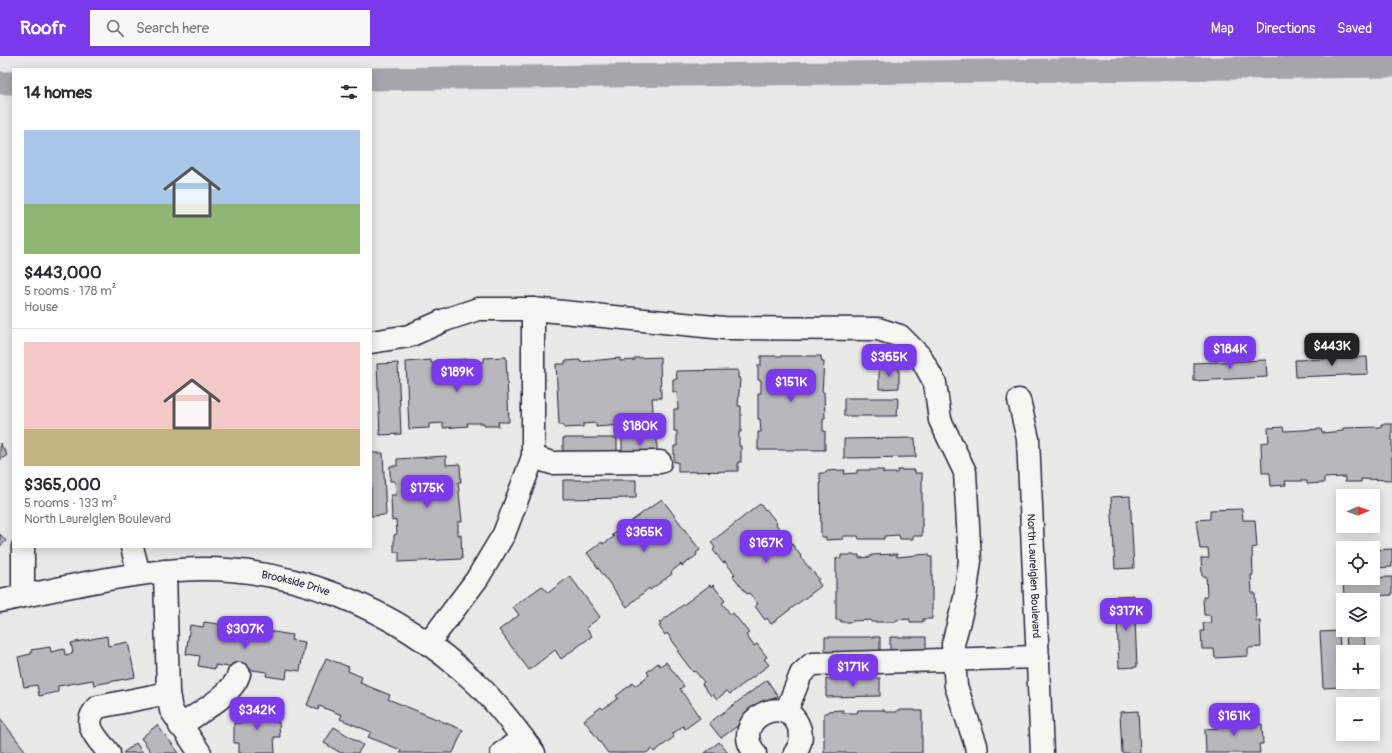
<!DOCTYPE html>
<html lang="en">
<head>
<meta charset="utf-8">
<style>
  :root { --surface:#fff; --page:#f7f7f7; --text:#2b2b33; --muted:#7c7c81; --line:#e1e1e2; --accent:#7c3aed }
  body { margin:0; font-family:Pangolin,sans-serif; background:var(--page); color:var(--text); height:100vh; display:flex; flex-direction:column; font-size:15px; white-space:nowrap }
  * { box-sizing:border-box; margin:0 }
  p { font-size:13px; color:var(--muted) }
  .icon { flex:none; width:22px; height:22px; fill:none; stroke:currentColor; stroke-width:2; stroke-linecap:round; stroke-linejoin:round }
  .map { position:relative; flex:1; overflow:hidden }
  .side { position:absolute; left:12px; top:12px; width:360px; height:480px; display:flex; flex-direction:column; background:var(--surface); border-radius:0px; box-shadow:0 2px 10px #0003 }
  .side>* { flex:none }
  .needle { width:26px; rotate:88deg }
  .controls { position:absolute; left:1336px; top:433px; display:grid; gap:8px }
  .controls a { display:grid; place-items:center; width:44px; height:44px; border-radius:0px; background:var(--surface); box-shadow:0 2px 10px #0003; font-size:20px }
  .price { position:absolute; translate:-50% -34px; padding:0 9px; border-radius:8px; background:var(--accent); color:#fff; font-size:13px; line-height:26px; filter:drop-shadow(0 1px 2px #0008) }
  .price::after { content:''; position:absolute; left:50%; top:24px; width:12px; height:9px; margin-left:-6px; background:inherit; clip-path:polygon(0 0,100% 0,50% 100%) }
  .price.on { background:#222; color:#fff }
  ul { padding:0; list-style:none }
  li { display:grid; align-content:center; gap:8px; height:212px; padding:0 12px }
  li+li { border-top:1px solid var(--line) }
  li span { display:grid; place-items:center; height:124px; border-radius:0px; color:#555 }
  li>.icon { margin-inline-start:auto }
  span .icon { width:72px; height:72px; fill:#fffc; stroke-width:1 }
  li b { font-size:17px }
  h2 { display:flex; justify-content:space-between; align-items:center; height:48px; padding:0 12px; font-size:17px }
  header { display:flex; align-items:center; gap:24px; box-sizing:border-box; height:56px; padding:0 20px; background:var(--accent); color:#fff }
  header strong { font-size:19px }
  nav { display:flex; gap:22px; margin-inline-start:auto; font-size:14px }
  .search { width:280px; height:36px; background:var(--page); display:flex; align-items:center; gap:10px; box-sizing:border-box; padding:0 14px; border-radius:0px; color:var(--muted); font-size:15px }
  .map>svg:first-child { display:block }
</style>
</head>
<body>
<header>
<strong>Roofr</strong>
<div class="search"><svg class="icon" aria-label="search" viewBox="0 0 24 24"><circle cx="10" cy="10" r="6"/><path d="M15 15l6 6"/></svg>Search here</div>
<nav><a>Map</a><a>Directions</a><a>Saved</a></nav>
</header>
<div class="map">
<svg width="1392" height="697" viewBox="0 0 1392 697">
  <rect width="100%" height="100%" fill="#e9e9e7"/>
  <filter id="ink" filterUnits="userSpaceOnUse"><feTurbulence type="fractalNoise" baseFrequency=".025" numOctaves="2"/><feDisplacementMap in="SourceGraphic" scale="8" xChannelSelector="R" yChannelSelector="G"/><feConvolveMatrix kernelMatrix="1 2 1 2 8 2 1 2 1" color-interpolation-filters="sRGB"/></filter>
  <g filter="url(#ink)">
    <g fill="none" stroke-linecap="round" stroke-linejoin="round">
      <path stroke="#a5a5ac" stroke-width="23" d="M371,23L1392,10
        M0,27H13"/>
    </g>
    <path fill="#b8b8bc" stroke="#22223b" d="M761,300H821L822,306H824L822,336H824L825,362H823V375H825V394H758V376H761L760,363H758V337H761V324H758V309H761Z
      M506,301L509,366H498L499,370H484V367H467L468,370L443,372V367L429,368V372L409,373L406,306L431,304V307H444V304L471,303V307L484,306V302Z
      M660,301L661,342H652L654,368L634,369V366L621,367V369L596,371V367L583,368V371L564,372V369H559L556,308H565V305L580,304V306L620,302V305L635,304V302Z
      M1367,301L1368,318L1296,321L1295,304Z
      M1266,304L1267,321L1194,325V307Z
      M398,307L401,378L380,379L377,308Z
      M879,312H899V332L879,333Z
      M738,314V322H740L738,350H741V376H739V390H741V406H738V415L678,416V406H674V390H677V375H674V353H678L677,336H673V323H677L676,315Z
      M844,342H898L897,360H844Z
      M1381,368H1392V424L1361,423V426H1345V421L1324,422V427L1307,428V425H1285L1286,429L1271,430L1270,417H1262L1261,387L1269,386L1268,372L1283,371L1284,375L1321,373L1322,377L1343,375V372L1381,371Z
      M563,382H617V400H563Z
      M622,382H657V400H622Z
      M915,382L916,401L844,402V383Z
      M0,387L7,399L0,404Z
      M371,397H383L386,459L371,460Z
      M446,400V409L460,408L461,426H458L462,466H458V479H461L462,503L399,506V496H394V479L397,478L396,464L392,465L391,439H396L395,425H390V410H397V403Z
      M845,414L844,418L857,417V414H883V417H897L898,414H915V417H922V480H913V483H900L899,479L884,480V483H859L858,480H843V483L826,484V481H821L820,417H826V415Z
      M563,424H636V442L563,443Z
      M1130,440L1134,512L1115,513L1111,441Z
      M662,443L700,494L696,497L697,499L682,510L681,508L671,516L672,518L650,534L649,532L627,551L587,497L602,486L603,488L614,481L612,479Z
      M760,448L765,454L766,453L777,467L776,468L785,481L786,480L801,500L800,501L819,523L817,524L821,530L771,568L767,562L765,564L755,550L758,548L749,537L747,538L733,520L735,518L725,506L723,507L713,494L715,492L711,486Z
      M1242,453L1243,464H1255L1257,491L1252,492L1253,519H1251L1252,537H1255L1256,565H1260L1261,591L1248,592V600L1215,602L1214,593H1202L1201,575H1204L1203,567H1211L1210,559H1204L1203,541H1207L1206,520H1202L1201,502H1209L1208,493H1200L1196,464L1210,463V454Z
      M0,478L6,485L0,490Z
      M1392,493V511L1373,512V494Z
      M897,498V501L929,498V501H932V563H923V566H910V563L896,564V566H871V564L852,565V566H841V564H836V502H841V499H859V502L871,501V499Z
      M570,520L600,561L586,572L592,580L561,603L555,594L529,614L499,574L519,559L513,551L542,530L548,537Z
      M1392,521V539L1344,541L1343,523Z
      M710,529L711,531L713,529L725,545L722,547L731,559L733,557L749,577L746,579L754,590L757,588L767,601L764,603L769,609L730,638L727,635L717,643L713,638L711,640L702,628L704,626L695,615L693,616L677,595L679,594L667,577L665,579L659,570L661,569L659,567Z
      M1134,539L1137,611L1119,612L1116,540Z
      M204,566L226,569V574L237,575L236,581L258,584L259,578L268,580V575L292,579L291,584L305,586L300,615L287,613L286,623L266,620L267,616L215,609V613L198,610L200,600L186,598L190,569L203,571Z
      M1339,575L1342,631L1323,632L1320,576Z
      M1364,575L1365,596H1347L1346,576Z
      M107,580L108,590L128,586L135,621L94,629L93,624L58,630V636L39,640L37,629L24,631L18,601L31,598V594L50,591L51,596L64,593L65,599L73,597L71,587Z
      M825,581H880V599H825Z
      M890,581H926V598L890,599Z
      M326,602L349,611L348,615L362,621L360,627L390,639L388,643L463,674L453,697H400L401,694L368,681L371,676L340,663L342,659L319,650L318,654L307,649Z
      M666,606L684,630L680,633L700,662L685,673L683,670L672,678L674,681L654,696L652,693L646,697H608L584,664L601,651L603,653L618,642L616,640L633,627L635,630L649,619L647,616L658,607L660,610Z
      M880,622V640L826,641V623Z
      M767,624L778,640L721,682L709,667Z
      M1348,626H1367V630L1348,631Z
      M273,652V666H279L280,681H274L275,697H239V687H234V667H241V654Z
      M843,654V657H857L858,654H884L885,656H897V654H915V655H922V697H824V657H828V655Z
      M1138,655L1140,697H1122L1120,656Z
      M0,662L27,697H0Z
      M1253,663V669L1262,668L1263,688H1259L1260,697H1206L1205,673L1218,672V664Z
      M157,669L179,697H152L141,682Z
      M334,671L363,689L358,697H341L324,687Z
      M719,686L728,697H705Z
      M136,687L143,697H123Z"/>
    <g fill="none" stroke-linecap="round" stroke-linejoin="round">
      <defs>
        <g id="minor">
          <path d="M371,286L409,280L445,264L478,253H533L724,272L878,273L900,280L920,300L935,327L940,364L965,416L970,505L965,542L953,588L954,605L956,630L976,689L977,697"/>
          <path id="s1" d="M1019,344L1028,383L1042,697"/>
          <path d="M533,401L552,407L660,406"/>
          <path d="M23,491V540"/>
          <path d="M132,491L139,518"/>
          <path d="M165,515L168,637L171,654L200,697"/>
          <path id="s2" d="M0,545C59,533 119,518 179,514C288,506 398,553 476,627C498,648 516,673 534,697"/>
          <path d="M428,588L477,523L504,478L533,401V253"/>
          <path d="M786,656L801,618L812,608L1038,601"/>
          <path d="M180,670C198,657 233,639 239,618"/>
          <path d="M109,697C97,682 80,668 98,651L168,637"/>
          <path d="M502,697L523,682"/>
          <path d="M755,697C728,664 788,633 800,674C802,682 800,691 795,697"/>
        </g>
      </defs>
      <use href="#minor" stroke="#22223b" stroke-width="25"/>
      <use href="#minor" stroke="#f6f6f2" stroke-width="22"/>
    </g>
  </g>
  <g text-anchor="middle" stroke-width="4" stroke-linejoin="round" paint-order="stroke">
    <g font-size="11" fill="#22223b" stroke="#f6f6f2">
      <text dy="4" stroke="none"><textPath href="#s1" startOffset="177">North Laurelglen Boulevard</textPath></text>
      <text dy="4" stroke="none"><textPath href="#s2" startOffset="300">Brookside Drive</textPath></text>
    </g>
  </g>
</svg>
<div class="controls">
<a><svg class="needle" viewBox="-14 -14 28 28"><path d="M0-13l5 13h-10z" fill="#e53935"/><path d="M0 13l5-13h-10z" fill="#7c7c81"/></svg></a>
<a><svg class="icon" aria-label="locate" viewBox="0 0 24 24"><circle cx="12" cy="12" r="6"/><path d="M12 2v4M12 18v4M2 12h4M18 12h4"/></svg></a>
<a><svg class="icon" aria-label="layers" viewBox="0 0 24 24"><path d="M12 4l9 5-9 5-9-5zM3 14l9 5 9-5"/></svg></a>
<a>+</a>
<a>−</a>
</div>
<b class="price on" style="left:1332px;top:311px">$443K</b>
<b class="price" style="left:1230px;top:314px">$184K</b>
<b class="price" style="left:889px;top:322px">$365K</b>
<b class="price" style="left:457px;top:337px">$189K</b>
<b class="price" style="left:791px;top:347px">$151K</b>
<b class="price" style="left:640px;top:391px">$180K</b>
<b class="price" style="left:427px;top:453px">$175K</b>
<b class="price" style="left:644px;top:497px">$365K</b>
<b class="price" style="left:766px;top:508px">$167K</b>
<b class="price" style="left:1126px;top:576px">$317K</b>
<b class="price" style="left:245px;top:594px">$307K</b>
<b class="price" style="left:853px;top:632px">$171K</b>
<b class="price" style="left:257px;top:675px">$342K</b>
<b class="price" style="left:1234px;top:681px">$161K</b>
<section class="side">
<h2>14 homes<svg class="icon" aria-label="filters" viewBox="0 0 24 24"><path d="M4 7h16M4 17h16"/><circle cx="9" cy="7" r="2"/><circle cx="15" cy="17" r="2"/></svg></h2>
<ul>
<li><span style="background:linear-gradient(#a9c7e8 60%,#8fb573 0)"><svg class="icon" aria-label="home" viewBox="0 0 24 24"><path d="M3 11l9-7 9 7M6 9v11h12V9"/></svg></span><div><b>$443,000</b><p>5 rooms · 178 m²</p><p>House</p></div></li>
<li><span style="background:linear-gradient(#f6c9c9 70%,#c2b280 0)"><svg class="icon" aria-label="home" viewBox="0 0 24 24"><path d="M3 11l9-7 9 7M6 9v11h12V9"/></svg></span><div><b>$365,000</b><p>5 rooms · 133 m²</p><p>North Laurelglen Boulevard</p></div></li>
</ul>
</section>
</div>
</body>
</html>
